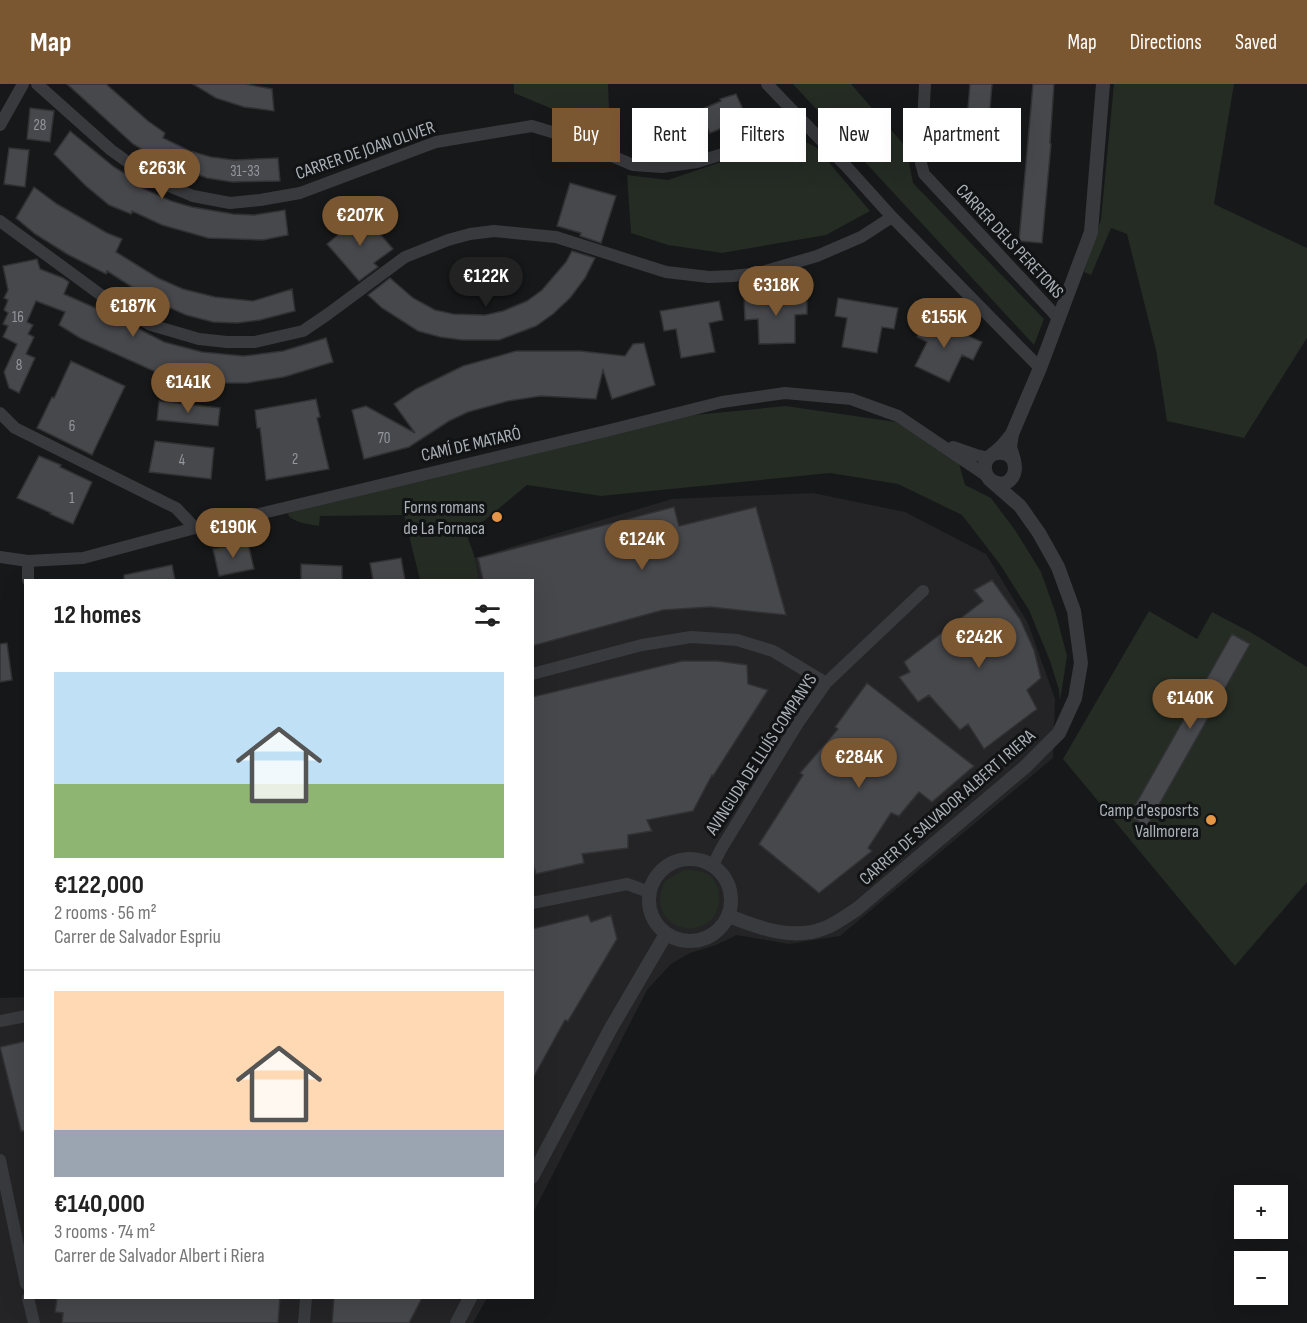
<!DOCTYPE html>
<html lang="en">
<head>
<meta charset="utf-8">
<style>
  :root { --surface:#fff; --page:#f2f2f2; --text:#222; --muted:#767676; --line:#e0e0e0; --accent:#7a5631 }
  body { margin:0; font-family:"Sofia Sans Condensed",sans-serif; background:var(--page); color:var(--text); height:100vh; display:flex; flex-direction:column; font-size:22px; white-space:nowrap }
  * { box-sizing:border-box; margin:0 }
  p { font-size:20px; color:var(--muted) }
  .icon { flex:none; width:33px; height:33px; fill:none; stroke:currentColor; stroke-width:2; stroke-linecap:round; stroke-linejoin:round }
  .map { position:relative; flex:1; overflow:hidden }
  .side { position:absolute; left:24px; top:495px; width:510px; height:720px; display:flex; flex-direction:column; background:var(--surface); border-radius:0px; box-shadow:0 6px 24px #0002 }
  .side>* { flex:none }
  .hud { position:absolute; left:552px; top:24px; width:570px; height:54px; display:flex; gap:12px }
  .buttons { position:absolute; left:1234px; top:1101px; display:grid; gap:12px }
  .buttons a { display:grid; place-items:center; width:54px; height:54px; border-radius:0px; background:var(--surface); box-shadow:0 6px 24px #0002; font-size:30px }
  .price { position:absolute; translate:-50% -51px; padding:0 14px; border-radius:21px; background:var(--accent); color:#fff; font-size:20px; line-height:39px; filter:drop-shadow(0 2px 3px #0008) }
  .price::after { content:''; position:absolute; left:50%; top:36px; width:18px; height:14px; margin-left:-9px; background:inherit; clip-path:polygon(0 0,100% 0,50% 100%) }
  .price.active { background:#222; color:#fff }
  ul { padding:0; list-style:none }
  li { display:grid; align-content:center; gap:12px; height:318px; padding:0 30px }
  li+li { border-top:2px solid var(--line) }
  li span { display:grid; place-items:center; height:186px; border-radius:0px; color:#555 }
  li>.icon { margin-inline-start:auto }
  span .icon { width:108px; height:108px; fill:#fffc; stroke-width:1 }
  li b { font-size:26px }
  h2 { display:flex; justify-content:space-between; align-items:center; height:72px; padding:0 30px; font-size:26px }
  .tag { padding:0 21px; border-radius:0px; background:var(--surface); box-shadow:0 6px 24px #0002; font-size:21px; line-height:54px }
  .tag.active { background:var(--accent); color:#fff }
  header { display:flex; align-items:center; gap:36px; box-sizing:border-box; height:84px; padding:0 30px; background:var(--accent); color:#fff }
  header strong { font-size:28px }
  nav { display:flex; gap:33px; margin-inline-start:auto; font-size:21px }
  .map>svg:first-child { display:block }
</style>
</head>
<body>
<header>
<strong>Map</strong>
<nav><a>Map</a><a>Directions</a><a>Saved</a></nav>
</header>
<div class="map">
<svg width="1307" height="1239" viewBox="0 0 1307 1239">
  <rect width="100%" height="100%" fill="#171819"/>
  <path fill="#242426" d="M813,409L905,428L986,470L1028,539L1055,615L1053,674L840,852L789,860L737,851L716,861L690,869L671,880L647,906L533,1129L532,496H479L475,474L672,415Z
    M25,913L26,1214H487L473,1239H0V914Z"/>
  <path fill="#242c24" d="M514,0H608L610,49L514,9Z
    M793,0H851L906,63L913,99L1044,235L1034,261Z
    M1114,0H1234L1214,120L1307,164V254L1244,354L1167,337L1156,266L1127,150L1111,144L1091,191L1084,188L1101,135Z
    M795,53L816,63L870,127L826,151L722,169L668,161L631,149L627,91L668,96Z
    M786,322L896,338L958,376L965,401L991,414L1015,446L1041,488L1056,530L1067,572L1060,617L1059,606L1050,577L1029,526L999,479L962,431L898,400L830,389L601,412L527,401L467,451L475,474L479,496H420L404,431L320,432L319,442C309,440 294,439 288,431L289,429L684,332Z
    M1149,527L1197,555L1212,528L1252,549L1307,583V798L1235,882L1063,675Z
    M684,786C699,786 714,788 718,805C728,855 660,856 660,815C660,809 663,802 665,797Z"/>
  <path fill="#47484c" stroke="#323235" stroke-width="1.5" d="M67,0H106L148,37L165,49L163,54L190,67L211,73L234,76L278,74L280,97L232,98L207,94L161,77L133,60Z
    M193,0H245L272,5L274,27L244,23L216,14Z
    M970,0H992L986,73L964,71Z
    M1033,0H1054L1050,59L1051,60L1042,159L1019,157Z
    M736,10L747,34L710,49L700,26L721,17L720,15Z
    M30,24L54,27L50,58L27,55Z
    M642,37H677V62L641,60Z
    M70,47L114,83L144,101L142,104L171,117L192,123L233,130L254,131L285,126L288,151L263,156L208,154L162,141L132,127L131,130L109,121L86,102L54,70Z
    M9,64L29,66L25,103L4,100Z
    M570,99L616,112L601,159L580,152L581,149L557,142Z
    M34,103L57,120L83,135L107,149L122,155L116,168L158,194L183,205L215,213L253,217L292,205L295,227L260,236L237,239L213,238L186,231L148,214L149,212L132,203L107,187L106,190L67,170L35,150L16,134Z
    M363,130L393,165L374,179L378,183L359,197L327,160Z
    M572,167L595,174L585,194L570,214L553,230L536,242L499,256H462L440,253L418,247L382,224L368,211L390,194L413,214L435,226L453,230L485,231L503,227L527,217L542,206L566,178Z
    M37,175L40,185L63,194L69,198L64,210L118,234L164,258L202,268L244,272L283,267L326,254L333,278L284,293L247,299H205L156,288L80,254L59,241L65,228L36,217L27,238L33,241L28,250L34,253L26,270L35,274L19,309L9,304L4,288L17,260L3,253L8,242L3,240L8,229L4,226L8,216L4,214L8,206L3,182Z
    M807,211V230L795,231V259L759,260L758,235L745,236L744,214Z
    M838,214L898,224L894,245L882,243L877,269L842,263L847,234L835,232Z
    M719,217L723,236L709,239L715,268L681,274L676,245L664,247L660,227Z
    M926,233L982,258L973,276L962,271L949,298L915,282L927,258L917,253Z
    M644,259L655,301L612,315L603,286L596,315L541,312L508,317L468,328L449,337L409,363L364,375L352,326L366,322L415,349L394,320L416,305L463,282L516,267H580L625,272L633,260Z
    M71,277L125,302L92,371L37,344L52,313L54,314Z
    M316,315L320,333L317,334L329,385L266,396L260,344H257L255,326Z
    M159,317L220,324L218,342L157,336Z
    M155,357L214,364L211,395L149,388Z
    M39,372L61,381L60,383L92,398L73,440L50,430L51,429L17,414Z
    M674,423L679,442L756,423L786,531L710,523L663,526L532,562V496H483L478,474Z
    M248,459L254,485L219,492L213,465Z
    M401,474L405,496H373L370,479Z
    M301,480L342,482V496H301Z
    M172,481L175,496H124V491Z
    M992,496L1020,535L1034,566L1041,594L1027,606L1037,625L984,665L968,640L960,646L929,611L918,618L899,593L910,588L904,578L983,517L974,506Z
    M1232,550L1250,560L1147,742L1129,732Z
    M7,559L12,596L0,598V560Z
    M682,577H718L747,581L748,600L768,606L713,692L712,691L693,727L647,736L652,747L628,751V764L582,770L584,779L536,790L532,777V613Z
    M867,599L974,682L932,718L919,708L899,732L891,729L868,764L872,767L819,809L759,760L803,691L800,689L838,645L835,643Z
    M588,831L591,838L611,831L617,855L568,937L565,936L532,996V845Z
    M26,957V1047H21L0,963Z
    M57,1214H280L278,1239H62L63,1229L55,1228Z
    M334,1214H422L409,1239H332Z"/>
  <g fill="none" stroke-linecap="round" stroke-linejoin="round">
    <path stroke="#393a3e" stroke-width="12" d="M37,0L111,66L150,94L193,112L230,119L260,116L300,109L436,58L532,42L565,52L633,81L662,83L697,78L726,69L799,34
      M767,0L846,82L892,133L1040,284
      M925,0L921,79L924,90L1059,235
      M0,41L23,0
      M0,137L101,211L151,241L199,255L227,258H255L303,247L328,230L405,173L448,156L470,150L494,147L556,153L666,188L709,193L733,192L759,189L817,172L861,153L892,133
      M0,329L15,344L176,424L195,444
      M953,363L976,371L989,374
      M0,473L28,477L83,474L195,444L263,429L606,347L722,318L785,309L851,315L898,332L987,392
      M28,496V477
      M532,590L642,561L691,553L737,556L773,567L826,599
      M713,781L721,765L798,639L826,599L923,507
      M532,819L627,800L649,808
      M0,937L26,932
      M0,1076L26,1200
      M28,1214L34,1239
      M304,1239L306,1214"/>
    <path stroke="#393a3e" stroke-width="14" d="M993,370C1025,361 1019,409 994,398C985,394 982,382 988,374C991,371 996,368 999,365C1004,361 1008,355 1012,350
      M1014,376L1010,363L1012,350L1040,284L1091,148L1103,0
      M649 816a41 41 0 1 1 82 0a41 41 0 1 1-82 0Z
      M729,832C759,844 793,857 825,844C836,840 846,832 857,825L1025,683L1059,649L1075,614L1081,579L1074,527L1058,483L1039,449L1020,422L989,395
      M532,1093L611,944L666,850
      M457,1239L470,1214"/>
  </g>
  <g fill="#e59544" stroke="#121314" stroke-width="2">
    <circle cx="497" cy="433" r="6"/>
    <circle cx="1211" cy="736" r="6"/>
  </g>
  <g text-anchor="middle" stroke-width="6" stroke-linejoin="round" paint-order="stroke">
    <g font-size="15" fill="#92979d">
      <text x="40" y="46">28</text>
      <text x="245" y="92">31-33</text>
      <text x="18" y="238">16</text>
      <text x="19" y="286">8</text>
      <text x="72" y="347">6</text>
      <text x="384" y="359">70</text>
      <text x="295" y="380">2</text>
      <text x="182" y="381">4</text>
      <text x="72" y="419">1</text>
    </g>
    <g font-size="18" fill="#abb1b8" stroke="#121314">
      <text transform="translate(365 66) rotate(-19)" y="6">CARRER DE JOAN OLIVER</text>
      <text transform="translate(1010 157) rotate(47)" y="6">CARRER DELS PERETONS</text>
      <text transform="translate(471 360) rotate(-13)" y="6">CAMÍ DE MATARÓ</text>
      <text transform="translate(761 670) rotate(-57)" y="6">AVINGUDA DE LLUÍS COMPANYS</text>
      <text transform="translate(947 723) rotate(-41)" y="6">CARRER DE SALVADOR ALBERT I RIERA</text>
    </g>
    <g font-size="18" fill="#abb1b8" stroke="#121314" text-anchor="end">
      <text x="485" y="429">Forns romans<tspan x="485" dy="21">de La Fornaca</tspan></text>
      <text x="1199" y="732">Camp d'esposrts<tspan x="1199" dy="21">Vallmorera</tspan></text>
    </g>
  </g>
</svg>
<div class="buttons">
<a>+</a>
<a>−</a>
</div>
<b class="price" style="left:162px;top:116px">€263K</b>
<b class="price" style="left:360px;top:163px">€207K</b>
<b class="price active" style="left:486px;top:224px">€122K</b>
<b class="price" style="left:776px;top:233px">€318K</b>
<b class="price" style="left:133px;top:254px">€187K</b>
<b class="price" style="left:944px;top:265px">€155K</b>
<b class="price" style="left:188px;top:330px">€141K</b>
<b class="price" style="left:233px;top:475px">€190K</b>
<b class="price" style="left:642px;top:487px">€124K</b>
<b class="price" style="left:979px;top:585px">€242K</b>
<b class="price" style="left:1190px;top:646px">€140K</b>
<b class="price" style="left:859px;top:705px">€284K</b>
<div class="hud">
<a class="tag active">Buy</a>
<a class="tag">Rent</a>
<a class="tag">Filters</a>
<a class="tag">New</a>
<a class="tag">Apartment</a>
</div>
<section class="side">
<h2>12 homes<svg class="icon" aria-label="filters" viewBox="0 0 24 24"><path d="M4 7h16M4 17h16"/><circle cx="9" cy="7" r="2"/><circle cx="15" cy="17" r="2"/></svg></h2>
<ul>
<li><span style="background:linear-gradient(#bfe0f5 60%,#8fb573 0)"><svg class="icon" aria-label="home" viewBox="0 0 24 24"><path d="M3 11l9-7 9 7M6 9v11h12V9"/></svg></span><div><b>€122,000</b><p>2 rooms · 56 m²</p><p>Carrer de Salvador Espriu</p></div></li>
<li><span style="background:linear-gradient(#ffd9b3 75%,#9aa5b1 0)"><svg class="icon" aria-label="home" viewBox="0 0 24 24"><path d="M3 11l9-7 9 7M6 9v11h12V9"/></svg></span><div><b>€140,000</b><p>3 rooms · 74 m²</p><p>Carrer de Salvador Albert i Riera</p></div></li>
</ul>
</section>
</div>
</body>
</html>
